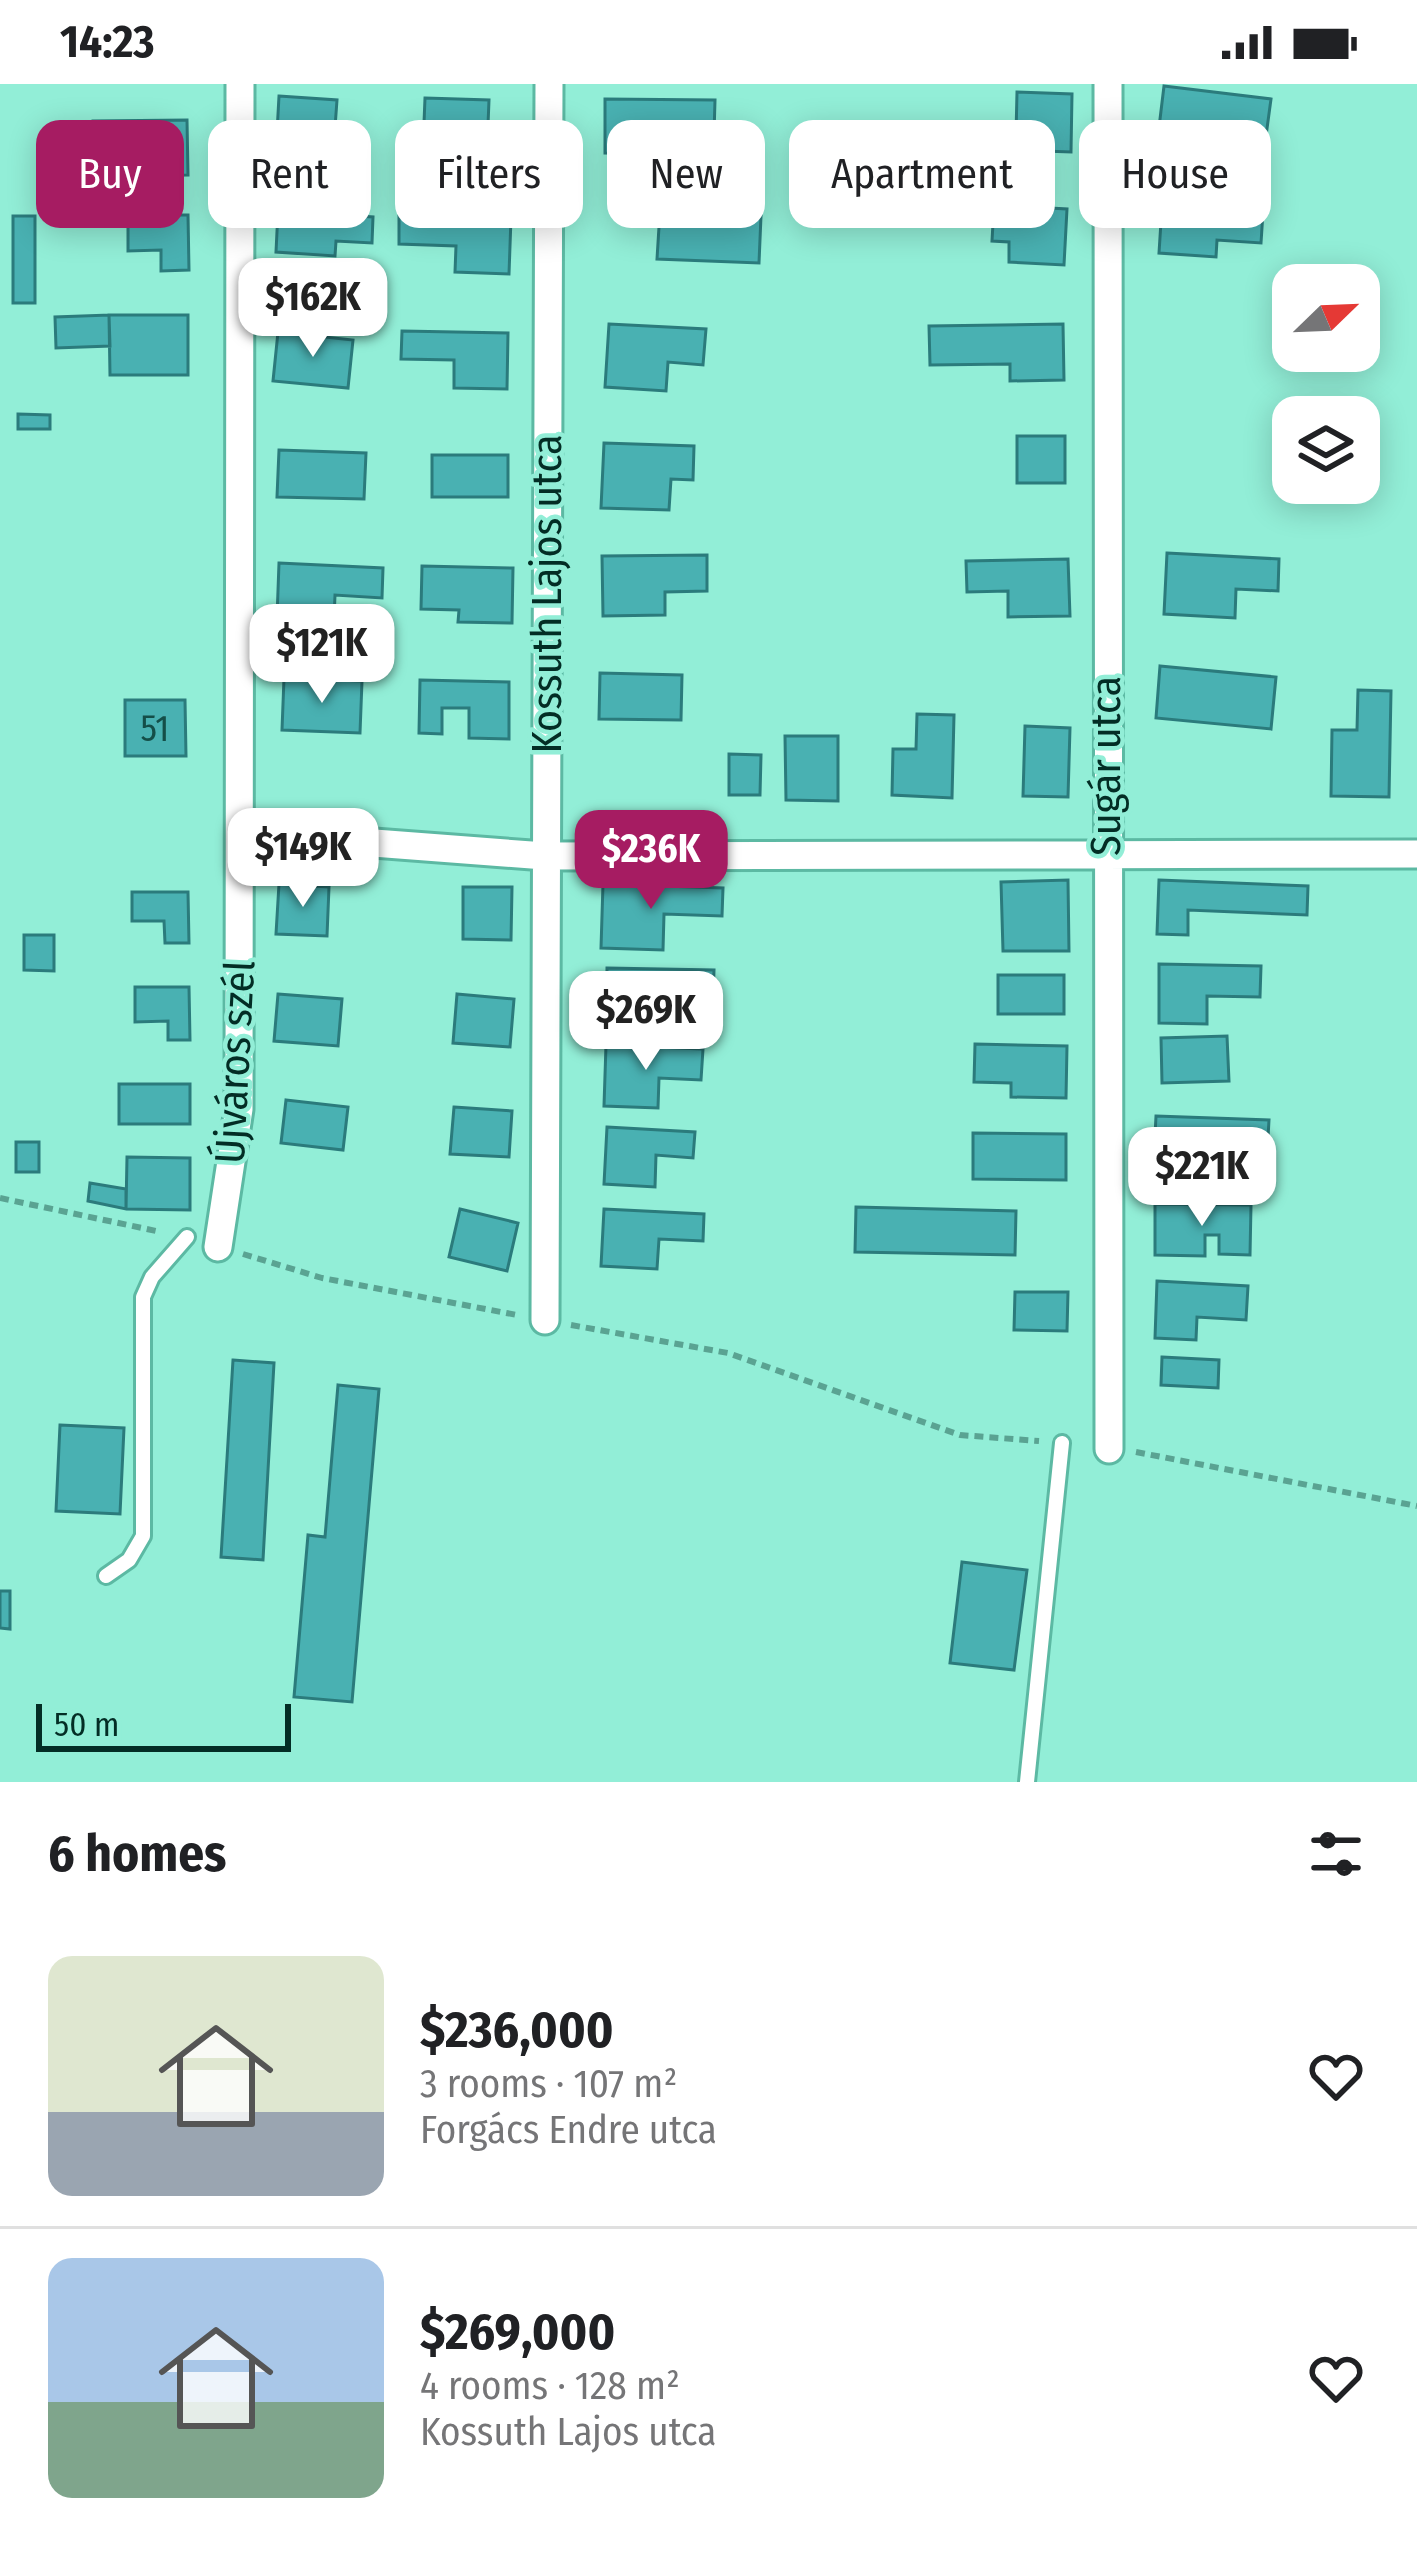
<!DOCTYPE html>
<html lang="en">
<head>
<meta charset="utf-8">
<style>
  :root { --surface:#fff; --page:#f2f2f2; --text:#202124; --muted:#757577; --line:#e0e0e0; --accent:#a61c62 }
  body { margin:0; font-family:"Fira Sans Condensed",sans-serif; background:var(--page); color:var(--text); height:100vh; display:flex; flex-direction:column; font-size:45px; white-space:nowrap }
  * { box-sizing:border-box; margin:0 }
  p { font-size:39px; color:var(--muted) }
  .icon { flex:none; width:66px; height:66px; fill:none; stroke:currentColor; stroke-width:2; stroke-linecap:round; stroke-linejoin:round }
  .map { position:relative; height:1698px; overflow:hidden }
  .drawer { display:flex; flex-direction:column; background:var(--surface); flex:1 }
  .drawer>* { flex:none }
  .hud { position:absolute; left:36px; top:36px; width:1347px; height:108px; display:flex; gap:24px }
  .needle { width:78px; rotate:67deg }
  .fabs { position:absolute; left:1272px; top:180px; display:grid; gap:24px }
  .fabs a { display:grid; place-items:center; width:108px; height:108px; border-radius:24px; background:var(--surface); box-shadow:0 6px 30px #0003; font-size:60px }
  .scale { position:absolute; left:36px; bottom:30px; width:255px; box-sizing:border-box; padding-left:12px; border:6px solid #032d25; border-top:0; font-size:33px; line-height:42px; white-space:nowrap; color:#032d25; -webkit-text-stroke:9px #92eed7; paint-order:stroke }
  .price { position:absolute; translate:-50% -102px; padding:0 27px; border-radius:24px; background:#fff; color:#222; font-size:39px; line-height:78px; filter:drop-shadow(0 3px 6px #0008) }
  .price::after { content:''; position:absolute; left:50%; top:72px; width:36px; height:27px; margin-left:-18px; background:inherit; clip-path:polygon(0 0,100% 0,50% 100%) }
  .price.active { background:var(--accent); color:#fff }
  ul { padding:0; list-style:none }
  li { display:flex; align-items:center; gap:36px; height:300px; padding:0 48px }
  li+li { border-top:3px solid var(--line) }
  li span { display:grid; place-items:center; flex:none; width:336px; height:240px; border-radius:24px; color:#555 }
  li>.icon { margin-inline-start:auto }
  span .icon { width:144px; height:144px; fill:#fffc; stroke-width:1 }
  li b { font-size:51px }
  h2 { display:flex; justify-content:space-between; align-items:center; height:144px; padding:0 48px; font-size:51px }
  .chip { padding:0 42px; border-radius:24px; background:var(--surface); box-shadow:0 6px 30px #0003; font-size:42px; line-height:108px }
  .chip.active { background:var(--accent); color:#fff }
  .status { display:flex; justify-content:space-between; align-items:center; height:84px; padding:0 60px; background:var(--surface); direction:ltr }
  .status svg { height:33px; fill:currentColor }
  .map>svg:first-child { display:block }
</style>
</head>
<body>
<div class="status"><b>14:23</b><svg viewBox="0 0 49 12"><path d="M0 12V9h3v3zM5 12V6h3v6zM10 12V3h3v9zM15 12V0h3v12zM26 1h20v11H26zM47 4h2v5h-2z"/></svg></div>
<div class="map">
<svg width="1417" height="1698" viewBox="0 0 1417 1698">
  <rect width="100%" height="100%" fill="#92eed7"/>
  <path fill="#49b1b2" stroke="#2b7b7c" stroke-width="3" d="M1164,2L1271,15L1266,52L1233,48L1230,69L1157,60Z
    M1017,8L1072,10L1071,68L1043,67L1044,51H1016Z
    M279,12L337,16L333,71L276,67Z
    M425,14L489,16L487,66L423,64Z
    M605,15L715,16L714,51L678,50V70L605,69Z
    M187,36L188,91L94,92L93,37Z
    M994,121L1067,125L1064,181L1009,178V158L992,157Z
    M1162,122L1263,128L1261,159L1217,156L1216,173L1159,169Z
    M278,127L373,133L372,159L336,157L335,172L276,168Z
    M660,127L761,132L759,179L657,175Z
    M128,131H188L189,186L161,187V166L128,167Z
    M13,132H35V219H13Z
    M399,132L511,134L509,190L455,188L456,162L399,160Z
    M109,231H188V291H110Z
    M109,231L110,262L56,264L55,233Z
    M609,240L706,245L703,281L668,278L666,307L605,303Z
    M1063,240L1064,296L1010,297V280L930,281L929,242Z
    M402,247L508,249L507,305L454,304V276L401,275Z
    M278,248L353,256L348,304L273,297Z
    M18,330L50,331V345H18Z
    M1017,352H1065V399H1017Z
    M604,359L694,362L693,396L671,395L669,426L601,424Z
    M279,366L366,369L364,415L277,413Z
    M432,371H508V413H432Z
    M1167,469L1279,475L1278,507L1236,505L1235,534L1164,530Z
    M707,471V507L665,508V531L603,532L602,472Z
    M1068,475L1070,532L1008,533V507L967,508L966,477Z
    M279,479L383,484L382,514L335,511L334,536L277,534Z
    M422,482L513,484L512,539L458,538L459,526L421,525Z
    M1160,582L1276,593L1271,645L1156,634Z
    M600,589L682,591L681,636L599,635Z
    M284,594L362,597L360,649L282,646Z
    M420,596L509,598V655L469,654V624H442V650L419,649Z
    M1358,606L1391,607L1389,713L1331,712L1332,646H1357Z
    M125,616H185L186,672H125Z
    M917,630L954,631L952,714L892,711L893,665H916Z
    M1025,642L1070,644L1068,713L1023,712Z
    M785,652H838V717L786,716Z
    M729,670L761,671L760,711H729Z
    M1068,796L1069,867H1003L1001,798Z
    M1159,796L1308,802L1307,831L1188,826V851L1157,850Z
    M279,800L329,803L327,852L276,850Z
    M603,800L723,804L722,832L664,830L663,866L601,864Z
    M463,803H512L511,856L463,855Z
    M132,808H188L189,859H165L164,837H132Z
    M24,851H54V887L24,886Z
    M1159,880L1261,882L1260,913L1207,912V940L1159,939Z
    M607,884L714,886L713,916L665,915V945L606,944Z
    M998,891H1064V930H998Z
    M135,903H189L190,956H168V937L135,938Z
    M278,910L342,915L338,962L274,957Z
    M457,910L514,915L510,963L453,959Z
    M1227,952L1229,997L1162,999L1161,954Z
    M975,960L1067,962L1066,1014L1011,1013V999L974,998Z
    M606,961L703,965L701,996L659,994L658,1024L604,1022Z
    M119,1000H190V1040H119Z
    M286,1016L348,1023L343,1066L281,1059Z
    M454,1023L512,1027L509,1073L450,1070Z
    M1156,1032L1269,1036L1267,1071L1204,1069L1203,1094L1153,1092Z
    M607,1043L695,1048L693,1074L656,1071L655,1103L604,1100Z
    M973,1049L1066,1050V1096L973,1095Z
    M16,1058H39V1088H16Z
    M127,1073L190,1074V1126L126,1125Z
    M90,1099L126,1105V1125L88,1117Z
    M1155,1120L1251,1121L1250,1171L1219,1170V1151H1205V1172L1155,1171Z
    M856,1123L1016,1127L1015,1171L855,1168Z
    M460,1125L518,1139L507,1187L449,1173Z
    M604,1125L704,1130L703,1157L659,1155L657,1185L601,1182Z
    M1157,1197L1248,1202L1246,1236L1197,1233L1196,1256L1155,1254Z
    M1015,1208H1068L1067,1247L1014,1246Z
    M1162,1273L1219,1276L1218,1304L1161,1301Z
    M233,1276L274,1279L263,1476L221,1473Z
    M338,1301L379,1305L352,1618L294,1613L308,1451L325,1453Z
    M60,1341L124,1344L120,1430L56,1427Z
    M962,1478L1027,1486L1014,1586L950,1579Z
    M0,1507H10V1545L0,1544Z"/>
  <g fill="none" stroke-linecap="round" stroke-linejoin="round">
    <defs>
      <path id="lane" d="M106,1492L129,1476L143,1452V1213L152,1193L187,1153
        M1027,1698L1062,1359"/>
      <path id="street" d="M1108,0L1109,1365
        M242,749L545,772L1417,770
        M218,1163L239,1025L240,0
        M545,1236L549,0"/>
    </defs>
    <use href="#lane" stroke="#5cb9a3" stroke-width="20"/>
    <use href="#street" stroke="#5cb9a3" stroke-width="33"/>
    <path stroke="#5aa392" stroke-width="6" stroke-dasharray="9 6" stroke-linecap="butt" d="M0,1114L161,1148
      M243,1170L322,1194L517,1231
      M571,1241L728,1269L960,1351L1039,1357
      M1136,1368L1417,1422"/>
    <use href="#lane" stroke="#fff" stroke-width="14"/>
    <use href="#street" stroke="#fff" stroke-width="27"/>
  </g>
  <g text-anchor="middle" stroke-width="9" stroke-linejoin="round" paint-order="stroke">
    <g font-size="36" fill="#144e48">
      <text x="155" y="657">51</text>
    </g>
    <g font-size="42" fill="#032d25" stroke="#92eed7">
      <text transform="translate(546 510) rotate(-90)" y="15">Kossuth Lajos utca</text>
      <text transform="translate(1105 682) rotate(-90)" y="15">Sugár utca</text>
      <text transform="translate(234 978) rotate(-87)" y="15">Újváros szél</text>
    </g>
  </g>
</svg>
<div class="fabs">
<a><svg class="needle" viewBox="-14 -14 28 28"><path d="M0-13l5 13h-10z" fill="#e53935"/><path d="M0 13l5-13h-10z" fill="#757577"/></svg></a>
<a><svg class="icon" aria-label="layers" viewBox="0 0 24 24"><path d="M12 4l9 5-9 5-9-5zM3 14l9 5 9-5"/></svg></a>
</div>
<div class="scale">50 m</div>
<b class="price" style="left:313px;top:276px">$162K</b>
<b class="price" style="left:322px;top:622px">$121K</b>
<b class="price" style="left:303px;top:826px">$149K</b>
<b class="price active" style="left:651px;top:828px">$236K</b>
<b class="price" style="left:646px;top:989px">$269K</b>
<b class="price" style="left:1202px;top:1145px">$221K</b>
<div class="hud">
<a class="chip active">Buy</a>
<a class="chip">Rent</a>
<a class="chip">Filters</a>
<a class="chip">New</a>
<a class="chip">Apartment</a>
<a class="chip">House</a>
</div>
</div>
<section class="drawer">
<h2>6 homes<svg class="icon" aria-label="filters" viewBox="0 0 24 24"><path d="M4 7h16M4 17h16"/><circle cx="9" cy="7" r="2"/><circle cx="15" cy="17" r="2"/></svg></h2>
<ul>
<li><span style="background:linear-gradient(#dfe7d0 65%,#9aa5b1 0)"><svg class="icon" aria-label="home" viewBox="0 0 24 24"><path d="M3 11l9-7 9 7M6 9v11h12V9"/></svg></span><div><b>$236,000</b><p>3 rooms · 107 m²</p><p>Forgács Endre utca</p></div><svg class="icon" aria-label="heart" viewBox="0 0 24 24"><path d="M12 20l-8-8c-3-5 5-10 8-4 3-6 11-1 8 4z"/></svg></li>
<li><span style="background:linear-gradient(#a9c7e8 60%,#7fa58c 0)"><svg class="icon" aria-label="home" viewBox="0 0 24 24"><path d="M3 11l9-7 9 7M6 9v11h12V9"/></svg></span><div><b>$269,000</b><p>4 rooms · 128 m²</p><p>Kossuth Lajos utca</p></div><svg class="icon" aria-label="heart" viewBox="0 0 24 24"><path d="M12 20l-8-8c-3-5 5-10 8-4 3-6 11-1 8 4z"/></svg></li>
</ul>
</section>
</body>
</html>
